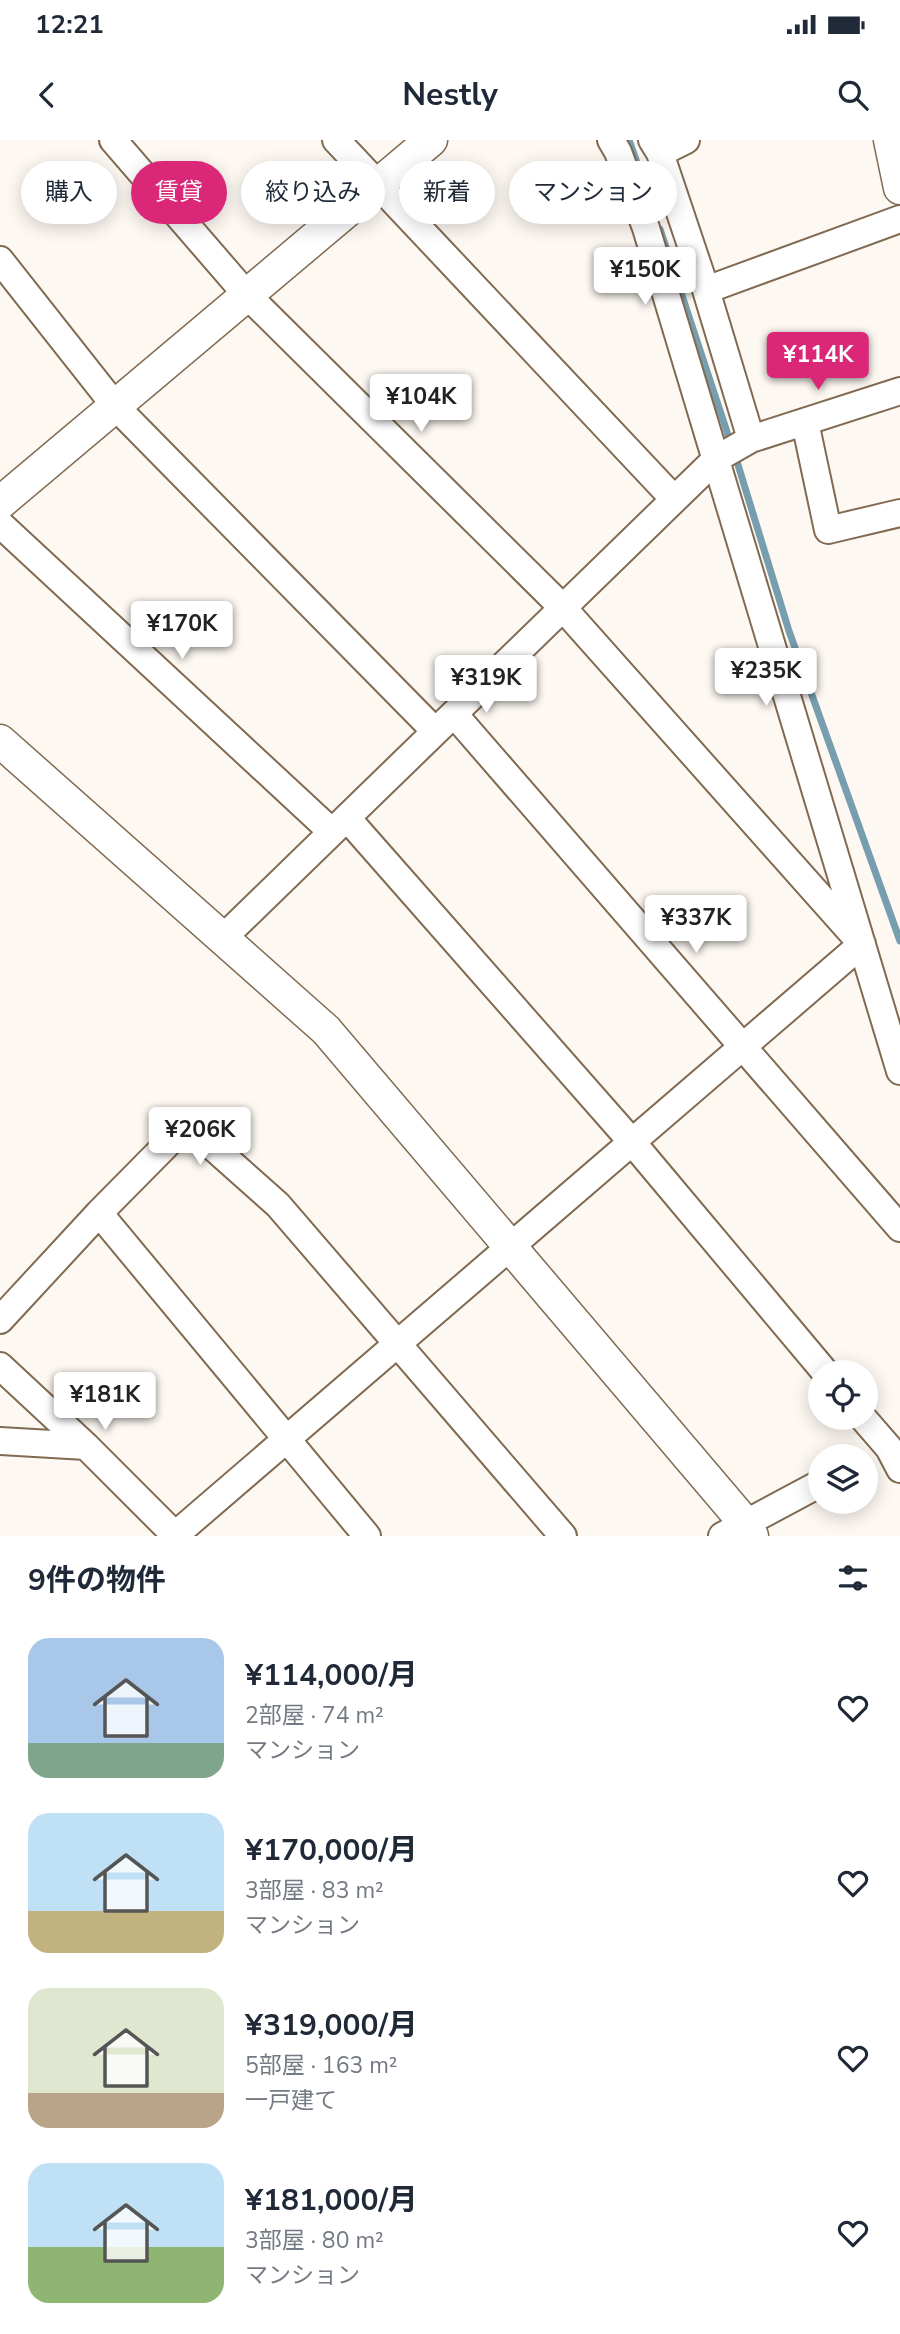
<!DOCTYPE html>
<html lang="ja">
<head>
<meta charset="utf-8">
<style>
  :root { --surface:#fff; --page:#f2f2f3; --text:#1f2937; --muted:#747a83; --accent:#db2777 }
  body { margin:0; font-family:"Nunito Sans","Noto Sans JP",sans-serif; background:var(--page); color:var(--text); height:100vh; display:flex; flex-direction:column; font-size:26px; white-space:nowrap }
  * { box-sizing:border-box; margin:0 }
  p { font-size:23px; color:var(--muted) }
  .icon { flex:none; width:38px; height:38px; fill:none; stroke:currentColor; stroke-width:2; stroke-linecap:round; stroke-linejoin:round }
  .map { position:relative; height:1396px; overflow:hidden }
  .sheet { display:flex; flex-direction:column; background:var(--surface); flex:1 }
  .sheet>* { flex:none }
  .hud { position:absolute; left:21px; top:21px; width:859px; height:63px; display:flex; gap:14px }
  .controls { position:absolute; left:808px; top:1220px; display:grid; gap:14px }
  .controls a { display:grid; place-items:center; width:70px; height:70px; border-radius:50%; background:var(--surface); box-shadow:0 4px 18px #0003; font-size:35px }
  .price { position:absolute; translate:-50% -60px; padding:0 16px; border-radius:7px; background:#fff; color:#222; font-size:23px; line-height:46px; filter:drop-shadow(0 2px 4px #0008) }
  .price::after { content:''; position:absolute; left:50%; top:42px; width:21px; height:16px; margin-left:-10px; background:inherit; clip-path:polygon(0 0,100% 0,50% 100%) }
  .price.on { background:var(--accent); color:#fff }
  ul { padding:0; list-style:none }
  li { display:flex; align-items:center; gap:21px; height:175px; padding:0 28px }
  li span { display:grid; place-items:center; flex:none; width:196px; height:140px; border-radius:21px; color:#555 }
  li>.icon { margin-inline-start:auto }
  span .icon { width:84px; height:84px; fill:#fffc; stroke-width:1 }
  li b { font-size:30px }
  h2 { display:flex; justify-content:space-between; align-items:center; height:84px; padding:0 28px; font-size:30px }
  .tag { padding:0 24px; border-radius:32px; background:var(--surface); box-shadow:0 4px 18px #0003; font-size:24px; line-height:63px }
  .tag.on { background:var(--accent); color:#fff }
  .status { display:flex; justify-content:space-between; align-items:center; height:49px; padding:0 35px; background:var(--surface); direction:ltr }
  .status svg { height:19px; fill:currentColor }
  header { display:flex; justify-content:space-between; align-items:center; height:91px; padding:0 28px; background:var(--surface); font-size:32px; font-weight:700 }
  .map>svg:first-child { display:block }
</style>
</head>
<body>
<div class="status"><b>12:21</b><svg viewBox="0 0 49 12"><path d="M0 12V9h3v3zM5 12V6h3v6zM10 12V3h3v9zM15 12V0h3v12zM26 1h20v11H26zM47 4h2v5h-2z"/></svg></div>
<header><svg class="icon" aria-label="back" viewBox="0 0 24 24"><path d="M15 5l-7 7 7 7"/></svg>Nestly<svg class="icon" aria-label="search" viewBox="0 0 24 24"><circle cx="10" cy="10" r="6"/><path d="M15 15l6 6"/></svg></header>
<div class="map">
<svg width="900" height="1396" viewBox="0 0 900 1396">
  <rect width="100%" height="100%" fill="#fdf8f2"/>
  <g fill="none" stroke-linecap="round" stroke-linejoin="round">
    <path stroke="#779eaf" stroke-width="7" d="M629,0L653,68
      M660,89L731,304
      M735,315L789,491L900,801"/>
    <defs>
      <path id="minor" d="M113,0L246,154L563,468L862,804
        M336,0L674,359
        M611,0L618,12L646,88L900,931
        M652,0L660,13L706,150L751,299
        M660,13L686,0
        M0,120L116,267L435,591
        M706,150L900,79
        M805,282L828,390L900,373
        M0,384L332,692
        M454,574L900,1088
        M347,678L632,1002L825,1232
        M223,798L716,319L751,299L900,251
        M99,1073L367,1396
        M0,1180L99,1073L187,984L278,1065L563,1396
        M0,1226L86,1306L176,1396
        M863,1278L889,1308L900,1329
        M0,1301L86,1306
        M174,1396L862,804
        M722,1396L821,1343"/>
      <path id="tertiary" d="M890,0L900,48
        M0,363L431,0
        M0,601L326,890L745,1383L752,1396"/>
    </defs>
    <use href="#minor" stroke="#816a52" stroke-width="30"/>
    <use href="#tertiary" stroke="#816a52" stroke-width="35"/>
    <use href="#minor" stroke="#fff" stroke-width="26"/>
    <use href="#tertiary" stroke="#fff" stroke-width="32"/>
  </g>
</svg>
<div class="controls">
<a><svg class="icon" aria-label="locate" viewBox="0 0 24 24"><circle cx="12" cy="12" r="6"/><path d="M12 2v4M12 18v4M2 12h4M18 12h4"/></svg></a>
<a><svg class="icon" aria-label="layers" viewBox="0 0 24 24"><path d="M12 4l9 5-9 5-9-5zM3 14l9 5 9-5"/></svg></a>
</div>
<b class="price" style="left:645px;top:167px">¥150K</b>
<b class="price on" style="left:818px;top:252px">¥114K</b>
<b class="price" style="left:421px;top:294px">¥104K</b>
<b class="price" style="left:182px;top:521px">¥170K</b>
<b class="price" style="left:766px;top:568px">¥235K</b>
<b class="price" style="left:486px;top:575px">¥319K</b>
<b class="price" style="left:696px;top:815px">¥337K</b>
<b class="price" style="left:200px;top:1027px">¥206K</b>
<b class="price" style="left:105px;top:1292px">¥181K</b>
<div class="hud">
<a class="tag">購入</a>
<a class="tag on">賃貸</a>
<a class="tag">絞り込み</a>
<a class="tag">新着</a>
<a class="tag">マンション</a>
</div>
</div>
<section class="sheet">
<h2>9件の物件<svg class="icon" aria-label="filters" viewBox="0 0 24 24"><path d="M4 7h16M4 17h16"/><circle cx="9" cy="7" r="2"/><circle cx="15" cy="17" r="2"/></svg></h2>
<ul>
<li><span style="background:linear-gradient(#a9c7e8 75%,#7fa58c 0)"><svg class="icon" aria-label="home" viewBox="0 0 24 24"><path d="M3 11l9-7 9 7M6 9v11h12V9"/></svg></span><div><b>¥114,000/月</b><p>2部屋 · 74 m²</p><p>マンション</p></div><svg class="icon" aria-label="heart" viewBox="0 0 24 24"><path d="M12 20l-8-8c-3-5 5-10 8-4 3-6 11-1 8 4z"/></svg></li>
<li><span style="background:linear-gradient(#bfe0f5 70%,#c2b280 0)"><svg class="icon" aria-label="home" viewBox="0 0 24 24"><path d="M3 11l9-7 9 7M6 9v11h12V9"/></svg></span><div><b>¥170,000/月</b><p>3部屋 · 83 m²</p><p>マンション</p></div><svg class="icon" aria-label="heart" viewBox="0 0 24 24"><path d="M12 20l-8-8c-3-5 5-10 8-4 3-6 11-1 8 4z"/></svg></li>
<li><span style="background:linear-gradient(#dfe7d0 75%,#b9a48a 0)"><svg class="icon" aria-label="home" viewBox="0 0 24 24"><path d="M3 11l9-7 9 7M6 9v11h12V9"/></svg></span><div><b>¥319,000/月</b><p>5部屋 · 163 m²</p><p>一戸建て</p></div><svg class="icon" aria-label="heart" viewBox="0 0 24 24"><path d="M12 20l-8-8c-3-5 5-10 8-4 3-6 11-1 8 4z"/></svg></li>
<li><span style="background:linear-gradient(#bfe0f5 60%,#8fb573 0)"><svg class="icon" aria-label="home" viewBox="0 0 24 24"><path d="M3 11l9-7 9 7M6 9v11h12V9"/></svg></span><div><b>¥181,000/月</b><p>3部屋 · 80 m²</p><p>マンション</p></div><svg class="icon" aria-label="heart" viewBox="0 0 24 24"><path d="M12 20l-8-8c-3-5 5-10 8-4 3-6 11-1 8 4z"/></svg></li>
</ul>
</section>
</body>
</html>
